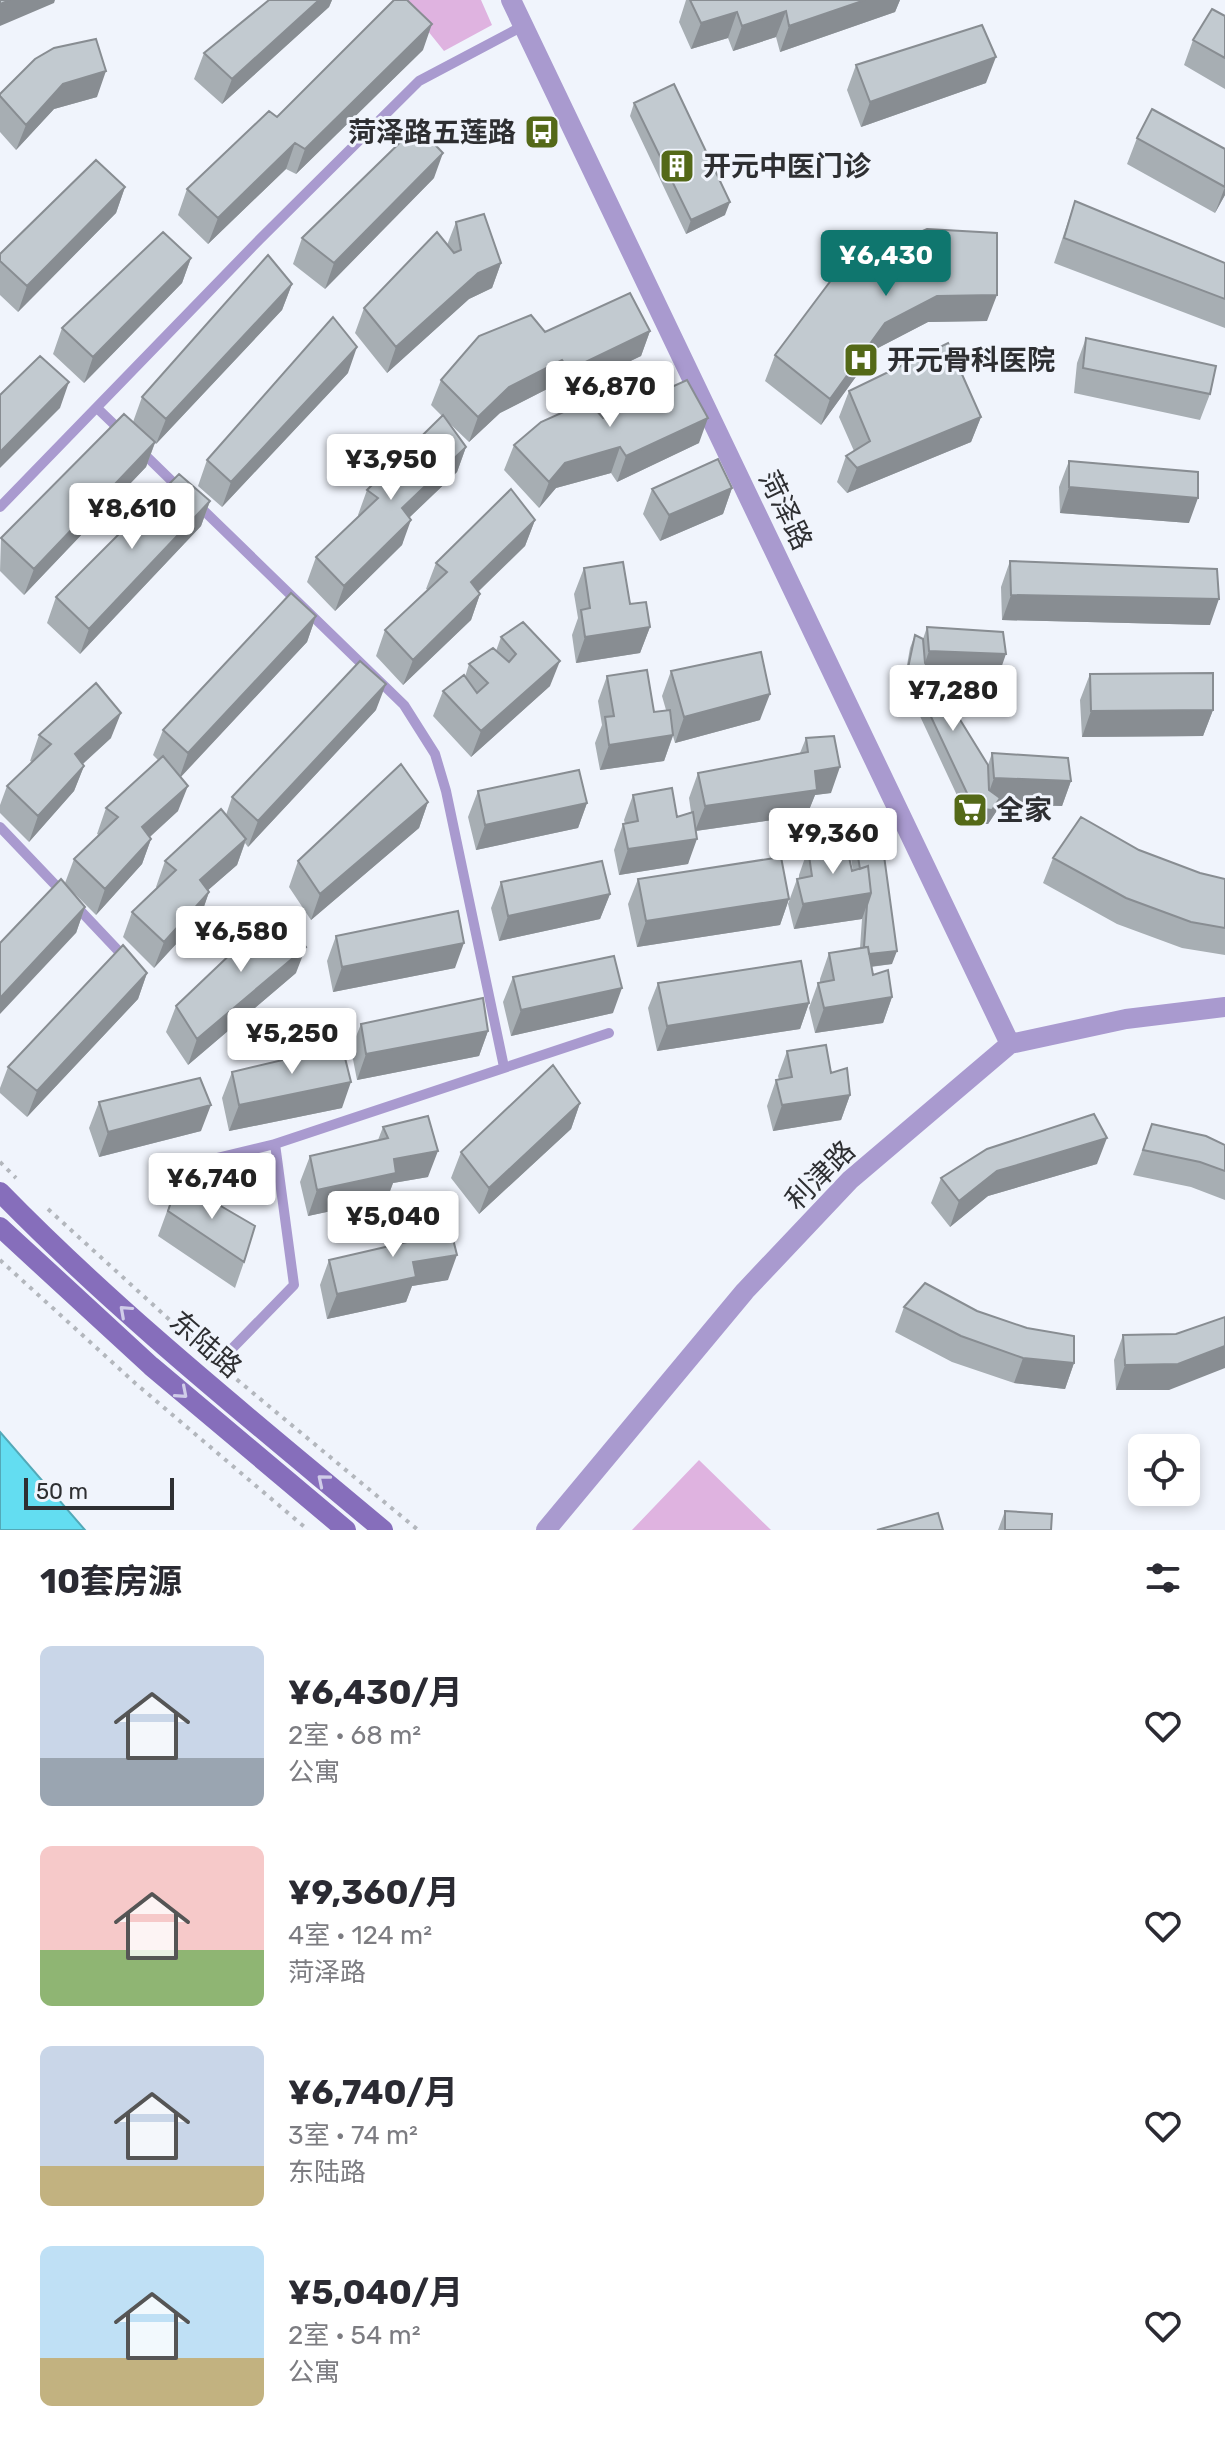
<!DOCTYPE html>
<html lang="zh">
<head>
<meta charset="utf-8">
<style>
  :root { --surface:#fff; --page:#f7f7f7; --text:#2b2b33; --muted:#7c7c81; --accent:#0f766e }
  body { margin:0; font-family:Rubik,"Noto Sans SC",sans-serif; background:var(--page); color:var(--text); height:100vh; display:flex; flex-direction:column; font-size:30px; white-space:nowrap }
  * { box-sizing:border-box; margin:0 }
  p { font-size:26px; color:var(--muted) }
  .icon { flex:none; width:44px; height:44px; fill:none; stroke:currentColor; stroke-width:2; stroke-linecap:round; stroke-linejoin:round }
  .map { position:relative; height:1530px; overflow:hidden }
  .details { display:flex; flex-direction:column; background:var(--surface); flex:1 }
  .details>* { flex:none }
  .buttons { position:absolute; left:1128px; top:1434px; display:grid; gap:16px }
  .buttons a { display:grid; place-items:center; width:72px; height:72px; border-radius:12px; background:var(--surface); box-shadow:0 4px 12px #0003; font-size:40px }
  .scale { position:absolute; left:24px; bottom:20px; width:150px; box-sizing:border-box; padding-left:8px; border:4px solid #2e2f32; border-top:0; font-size:22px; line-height:28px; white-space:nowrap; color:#2e2f32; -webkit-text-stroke:6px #f0f4fc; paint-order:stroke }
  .price { position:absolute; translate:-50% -68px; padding:0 18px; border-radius:8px; background:#fff; color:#222; font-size:26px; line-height:52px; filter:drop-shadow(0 2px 4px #0008) }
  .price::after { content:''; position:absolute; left:50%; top:48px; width:24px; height:18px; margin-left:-12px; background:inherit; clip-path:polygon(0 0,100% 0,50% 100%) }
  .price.active { background:var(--accent); color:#fff }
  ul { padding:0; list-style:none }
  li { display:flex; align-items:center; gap:24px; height:200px; padding:0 40px }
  li span { display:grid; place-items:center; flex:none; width:224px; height:160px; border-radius:12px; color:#555 }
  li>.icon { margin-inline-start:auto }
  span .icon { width:96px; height:96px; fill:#fffc; stroke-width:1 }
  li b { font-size:34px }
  h2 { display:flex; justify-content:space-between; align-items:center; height:96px; padding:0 40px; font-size:34px }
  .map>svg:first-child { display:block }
</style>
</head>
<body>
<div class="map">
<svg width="1225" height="1530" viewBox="0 0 1225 1530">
  <rect width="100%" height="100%" fill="#f0f4fc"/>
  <path fill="#dfb3e0" d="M403,0H481L492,25L444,51Z
    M699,1460L771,1530H632Z"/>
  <path fill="#63ddf1" stroke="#53a9b8" stroke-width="2" d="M0,1432L85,1530H0Z"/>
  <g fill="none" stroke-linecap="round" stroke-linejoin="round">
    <path stroke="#b3b7bd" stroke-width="4" stroke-dasharray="4 6" stroke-linecap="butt" d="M0,1162L16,1178
      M48,1209L207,1354
      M0,1260L135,1383L308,1530
      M229,1373L418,1530"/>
    <path stroke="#a99acf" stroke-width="10" d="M97,408L123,433
      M140,450L180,489
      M198,505L404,705L435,754L446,791L504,1067
      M0,507L260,239L419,81L523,26
      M0,827L63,893
      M75,905L127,960
      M167,1170L275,1144L609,1033
      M218,1363L294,1285L275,1144"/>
    <path stroke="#a99acf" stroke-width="20" d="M511,0L1010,1044
      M546,1530L745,1291L850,1180L1010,1044L1126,1019L1225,1007"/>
    <path stroke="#866ebb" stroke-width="20" d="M0,1192C119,1314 253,1421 383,1530
      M0,1227L151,1366L346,1530"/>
  </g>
  <path fill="#a7aeb3" d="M269,0H332L329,7L222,104L194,79L204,53Z
    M686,0H900L895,12L780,52L776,37L733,51L728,38L691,49L679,22Z
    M1225,16V89L1184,65L1193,40Z
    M423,50L296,174L286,169L208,244L178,215L187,189L277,117Z
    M856,65L986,83L861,127L847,90Z
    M0,94L97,97L54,109L16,150L0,132Z
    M634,103L725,215L686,234L630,116Z
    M1137,138L1225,149V195L1215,213L1127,164Z
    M434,178L325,289L293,264L302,238Z
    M125,187L116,213L18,312L0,295V254Z
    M1075,201L1225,263V328L1054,263Z
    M456,222L501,263L492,288L469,299L387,373L355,333L364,308L447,245Z
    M191,258L182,283L84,383L53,354L62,328Z
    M841,267L987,321L928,322L876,349L821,425L765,381L775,355Z
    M292,284L282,310L156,444L155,443L146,467L24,595L0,571L1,538L133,422L142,397Z
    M650,331L641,356L559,395L553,386L500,413L469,442L447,421L466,447L457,472L409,518L402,545L335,611L307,582L316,557L359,516L358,515L367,490L442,416L431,405L441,380L545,332Z
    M1086,338L1210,394L1200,420L1074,393L1077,363Z
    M348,373L222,507L198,486L207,460Z
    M849,391L981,417L971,442L847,493L837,482L846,456L854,451L839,417Z
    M603,418L699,443L617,482L611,473L556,488L539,508L504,470L514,445Z
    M1069,461L1189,523L1060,513L1059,487Z
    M732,488L723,514L660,541L643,514L652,489Z
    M210,501L201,526L80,654L47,623L56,597Z
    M535,520L525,546L478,592L480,594L471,620L403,685L376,656L385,630L428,590L426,589L436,563Z
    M1010,561L1210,625L1002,620L1001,587Z
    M584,568L630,604L650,627L640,653L576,663L572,635L578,618L574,594Z
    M316,616L307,642L180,777L178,811L150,837L151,839L142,864L96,915L72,891L85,907L76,933L65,883L74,859L99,835L97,834L106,808L158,760L153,755L163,730Z
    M927,627L997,680L933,677L988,765L992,753L1071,781L1062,806L998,804L996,812L988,824L969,821L904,682L910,648L915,635L923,639Z
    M501,637L550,686L471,757L433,716L443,691L465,677L469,664L496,651Z
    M671,671L760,720L675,743L673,736L664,761L600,770L595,743L602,725L598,701L607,676L654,712L666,710L662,696Z
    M1090,674L1213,710L1203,736L1082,737L1080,700Z
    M376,710L248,847L245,843L237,865L208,890L209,892L200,918L154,968L123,937L132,912L157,888L156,887L165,861L226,815L232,797Z
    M39,735L111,738L83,764L84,766L74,791L29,842L0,813V805L7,786L32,762L30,761Z
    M806,738L831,793L815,795L807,815L696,831L688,864L619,875L614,850L623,824H625L624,820L633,795L677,817L691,812L689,798L698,773L800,753Z
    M478,791L587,803L578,828L476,850L468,817Z
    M428,802L419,828L311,920L289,887L298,861Z
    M855,839L892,964L871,967L873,975L892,997L883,1023L815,1033L809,1008L818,983L820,982V979L829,953L860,948L862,919L794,929L788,904L797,879L799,878V875L808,849L852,871H853L850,852Z
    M1139,850L1200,873L1225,879V955L1182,948L1117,924L1043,883L1053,858Z
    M638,879L789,899L780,925L637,947L628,904Z
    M501,882L610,894L600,919L499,941L491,908Z
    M336,936L455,968L333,992L327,961Z
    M147,973L138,999L27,1117L0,1093V1088L8,1067Z
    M296,973L188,1065L166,1032L176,1006Z
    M513,977L613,1013L511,1036L503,1002Z
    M658,983L809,1003L800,1029L657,1051L648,1008Z
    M361,1024L488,1031L479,1056L357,1080L351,1049Z
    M787,1051L831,1073L850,1095L841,1120L773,1131L767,1106L776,1080H779L778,1076Z
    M232,1072L342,1108L229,1131L222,1098Z
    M99,1102L201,1131L99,1157L89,1128Z
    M580,1103L571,1129L479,1214L451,1178L461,1152Z
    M1152,1124L1225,1145V1200L1191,1187L1133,1175Z
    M383,1127L428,1177L393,1183L387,1199L308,1216L300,1182L310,1156L378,1140Z
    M1097,1164L988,1196L950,1227L931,1203L941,1178Z
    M178,1181L244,1262L235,1288L158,1236Z
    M403,1231L448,1280L412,1286L406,1302L327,1319L320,1285L329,1260L398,1244Z
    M904,1307L1074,1363L1065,1389L1014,1383L952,1362L895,1332Z
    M1217,1320L1169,1390H1116L1114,1360L1123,1335L1176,1334Z
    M1005,1511L1051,1530H998Z"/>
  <path fill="#888d92" d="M10,0H55L54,3L0,26V4Z
    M319,0H332L329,7L222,104L232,79Z
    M865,0H900L895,12L780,52L789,26Z
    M786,11L776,37L733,51L742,26Z
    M737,12L728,38L691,49L701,23Z
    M432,24L423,50L296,174L305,149Z
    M996,57L986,83L861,127L870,102Z
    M106,71L97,97L54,109L16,150L26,125L63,84Z
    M295,143L286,169L208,244L218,218Z
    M443,153L434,178L325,289L334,263Z
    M125,187L116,213L18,312L27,286Z
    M1225,187V195L1215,213Z
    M730,202L725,215L686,234L691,220Z
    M191,258L182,283L84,383L93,357Z
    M501,263L492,288L469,299L387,373L396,347L478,273Z
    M292,284L282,310L156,444L166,419Z
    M997,295L987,321L928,322L876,349L821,425L830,399L885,323L937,296Z
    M650,331L641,356L559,395L569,370Z
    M357,347L348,373L222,507L231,482Z
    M562,360L553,386L500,413L469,442L478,417L509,387Z
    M69,382L60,408L0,468V452Z
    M981,417L971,442L847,493L857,468Z
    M708,418L699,443L617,482L626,456Z
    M155,442L146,467L24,595L34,569Z
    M466,447L457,472L393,533L402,508Z
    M620,447L611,473L556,488L539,508L549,482L565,463Z
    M1069,487L1198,498L1189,523L1060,513Z
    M732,488L723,514L660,541L669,515Z
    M210,501L201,526L80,654L89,629Z
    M411,520L402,545L335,611L344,586Z
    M535,520L525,546L462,607L471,582Z
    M480,594L471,620L403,685L413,660Z
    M1011,595L1219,599L1210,625L1002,620Z
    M316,616L307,642L179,779L188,753Z
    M650,627L640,653L576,663L585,637Z
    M929,651L1006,654L997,680L920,677Z
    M560,661L550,686L471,757L481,731Z
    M386,684L376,710L248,847L258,821Z
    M770,694L760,720L675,743L684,717Z
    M1213,710L1203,736L1082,737L1091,711Z
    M121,713L111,738L66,779L75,754Z
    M673,735L664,761L600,770L609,745Z
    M84,766L74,791L29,842L38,816Z
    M840,767L831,793L815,795L807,815L695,831L705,806L815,771Z
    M994,778L1071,781L1062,806L998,804L996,812L988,824L969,821L974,808L985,803Z
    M188,786L178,811L133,852L142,827Z
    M428,802L419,828L311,920L320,894Z
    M587,803L578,828L476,850L485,825Z
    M151,839L142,864L96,915L105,889Z
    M246,839L237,865L191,905L200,880Z
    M697,839L688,864L619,875L628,849Z
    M209,892L200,918L154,968L164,942Z
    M871,893L862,919L794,929L803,904Z
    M610,894L600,919L499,941L508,916Z
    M789,899L780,925L637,947L646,921Z
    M85,907L76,933L0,1014V998Z
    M464,943L455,968L333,992L342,967Z
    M306,947L296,973L188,1065L197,1039Z
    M897,951L892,964L859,968L864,955Z
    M147,973L138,999L27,1117L37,1091Z
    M622,988L613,1013L511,1036L521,1010Z
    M892,997L883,1023L815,1033L824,1008Z
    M809,1003L800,1029L657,1051L667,1026Z
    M488,1031L479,1056L357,1080L366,1054Z
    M351,1082L342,1108L229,1131L239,1105Z
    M850,1095L841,1120L773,1131L782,1105Z
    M580,1103L571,1129L479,1214L489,1188Z
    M211,1105L201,1131L99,1157L108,1132Z
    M1107,1138L1097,1164L988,1196L950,1227L959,1201L997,1171Z
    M438,1151L428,1177L393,1183L387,1199L308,1216L317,1190L394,1159Z
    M457,1255L448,1280L412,1286L406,1302L327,1319L337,1294L413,1262Z
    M1225,1346V1368L1169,1390H1116L1125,1365Z
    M1023,1358L1074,1363L1065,1389L1014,1383Z"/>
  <path fill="#c2cad0" stroke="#888d92" stroke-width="2" d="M0,0H10L0,4Z
    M269,0H319L232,79L204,53Z
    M394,0H407L432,24L305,149L295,143L218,218L187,189L269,111L277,117Z
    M690,0H865L789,26L786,11L742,26L737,12L701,23Z
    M1212,9L1225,16V58L1193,40Z
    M982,25L996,57L870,102L856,65Z
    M96,39L106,71L63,84L26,125L0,96V94L35,59L54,48Z
    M674,84L730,202L691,220L634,103Z
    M1152,109L1225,149V187L1137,138Z
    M417,126L443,153L334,263L302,238Z
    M96,160L125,187L27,286L0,261V254Z
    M1075,201L1225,263V299L1064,238Z
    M484,214L501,263L478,273L396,347L364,308L437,232L454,253L461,250L456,222Z
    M927,229L997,233V295L937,296L885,323L830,399L775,355L841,267Z
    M163,232L191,258L93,357L62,328Z
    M268,255L292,284L166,419L142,397Z
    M630,293L650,331L569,370L562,360L509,387L478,417L441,380L479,336L531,315L545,332Z
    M333,317L357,347L231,482L207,460Z
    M1086,338L1216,366L1210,394L1083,368Z
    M948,343L981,417L857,468L846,456L870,441L849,391Z
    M40,356L69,382L0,452V395Z
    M687,380L708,418L626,456L620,447L565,463L549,482L514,445L541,422L588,401L603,418Z
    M124,414L155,442L34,569L1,538Z
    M443,415L466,447L402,508L411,520L344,586L316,557L378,498L367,490Z
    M718,459L732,488L669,515L652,489Z
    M1069,461L1198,472V498L1069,487Z
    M179,474L210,501L89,629L56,597Z
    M511,489L535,520L471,582L480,594L413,660L385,630L447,572L436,563Z
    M1010,561L1217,569L1219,599L1011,595Z
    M623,562L630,604L646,602L650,627L585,637L581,610L590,608L584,568Z
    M291,593L316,616L188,753L163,730Z
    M523,622L560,661L481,731L443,691L464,675L477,693L488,683L469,664L493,648L509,662L516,654L501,637Z
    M927,627L1003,632L1006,654L929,651Z
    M915,635L923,639L925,663L988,765L989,790L1000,798L992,810L974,808L908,668Z
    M761,652L770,694L684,717L671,671Z
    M360,661L386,684L258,821L232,797Z
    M647,670L654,712L670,710L673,735L609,745L605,717L614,716L607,676Z
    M1213,673V710L1091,711L1090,674Z
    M96,683L121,713L75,754L84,766L38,816L7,786L51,744L39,735Z
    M834,736L840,767L815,771L817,790L705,806L698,773L808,752L806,738Z
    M992,753L1068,758L1071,781L994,778Z
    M163,756L188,786L142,827L151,839L105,889L74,859L118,817L106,808Z
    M401,764L428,802L320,894L298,861Z
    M579,770L587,803L485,825L478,791Z
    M672,788L677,817L693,812L697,839L628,849L623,824L638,821L633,795Z
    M221,809L246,839L200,880L209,892L164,942L132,912L176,870L165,861Z
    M1081,817L1139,850L1200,873L1225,879V928L1191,922L1126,898L1053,858Z
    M855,839L882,841L897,951L869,954L868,947H864L867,905L871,893L868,866L860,869Z
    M846,843L852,871L868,866L871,893L803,904L797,879L812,876L808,849Z
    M781,857L789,899L646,921L638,879Z
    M602,861L610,894L508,916L501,882Z
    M61,879L85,907L0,998V943Z
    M278,909L306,947L197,1039L176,1006Z
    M458,911L464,943L342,967L336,936Z
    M123,945L147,973L37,1091L8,1067Z
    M868,947L873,975L888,970L892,997L824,1008L818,983L834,980L829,953Z
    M614,956L622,988L521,1010L513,977Z
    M801,961L809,1003L667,1026L658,983Z
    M483,998L488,1031L366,1054L361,1024Z
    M826,1045L831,1073L847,1068L850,1095L782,1105L776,1080L792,1077L787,1051Z
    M342,1046L351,1082L239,1105L232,1072Z
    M553,1065L580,1103L489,1188L461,1152Z
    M200,1078L211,1105L108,1132L99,1102Z
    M1094,1114L1107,1138L997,1171L959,1201L941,1178L987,1149Z
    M428,1116L438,1151L394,1159L396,1173L317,1190L310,1156L388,1138L383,1127Z
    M1152,1124L1206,1136L1225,1145V1171L1200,1162L1143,1150Z
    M178,1181L255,1226L244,1262L168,1211Z
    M448,1219L457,1255L413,1262L416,1277L337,1294L329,1260L407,1242L403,1231Z
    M925,1283L977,1311L1027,1328L1074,1336V1363L1023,1358L961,1336L904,1307Z
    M1225,1317V1346L1178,1364L1125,1365L1123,1335L1176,1334Z
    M1005,1511L1052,1514L1051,1530H1005Z
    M938,1513L943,1530H877Z"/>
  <defs><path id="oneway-chevron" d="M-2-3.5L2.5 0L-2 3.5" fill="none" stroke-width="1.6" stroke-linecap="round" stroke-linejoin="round" transform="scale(2)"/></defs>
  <g stroke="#d0cce8">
    <use href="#oneway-chevron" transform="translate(125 1311) rotate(-138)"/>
    <use href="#oneway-chevron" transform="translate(182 1393) rotate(41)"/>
    <use href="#oneway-chevron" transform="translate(323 1480) rotate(-140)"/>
  </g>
  <defs>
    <symbol id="bus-square" viewBox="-11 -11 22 22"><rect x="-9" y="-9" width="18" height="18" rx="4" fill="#546918" stroke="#f0f4fc"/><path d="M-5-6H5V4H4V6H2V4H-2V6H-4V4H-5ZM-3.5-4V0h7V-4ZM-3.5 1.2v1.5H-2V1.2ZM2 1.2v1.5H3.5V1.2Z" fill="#fff"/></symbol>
    <symbol id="building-square" viewBox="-11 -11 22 22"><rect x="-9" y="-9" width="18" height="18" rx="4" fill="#546918" stroke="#f0f4fc"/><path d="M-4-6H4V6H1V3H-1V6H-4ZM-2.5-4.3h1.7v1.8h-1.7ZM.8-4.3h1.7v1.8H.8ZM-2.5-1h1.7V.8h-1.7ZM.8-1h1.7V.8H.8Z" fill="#fff"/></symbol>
    <symbol id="hospital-square" viewBox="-11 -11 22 22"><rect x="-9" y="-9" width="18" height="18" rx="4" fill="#546918" stroke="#f0f4fc"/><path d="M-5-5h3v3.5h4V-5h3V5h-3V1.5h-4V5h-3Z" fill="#fff"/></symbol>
    <symbol id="supermarket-square" viewBox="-11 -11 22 22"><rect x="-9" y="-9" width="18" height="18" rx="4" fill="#546918" stroke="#f0f4fc"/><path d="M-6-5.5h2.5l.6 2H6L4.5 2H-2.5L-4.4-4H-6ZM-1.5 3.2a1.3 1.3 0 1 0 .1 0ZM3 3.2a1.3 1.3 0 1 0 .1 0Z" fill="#fff"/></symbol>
  </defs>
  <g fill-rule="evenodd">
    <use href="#bus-square" x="522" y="112" width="40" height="40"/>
    <use href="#building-square" x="657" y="146" width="40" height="40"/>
    <use href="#hospital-square" x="841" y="340" width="40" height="40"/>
    <use href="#supermarket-square" x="950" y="790" width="40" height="40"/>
  </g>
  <g text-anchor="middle" stroke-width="6" stroke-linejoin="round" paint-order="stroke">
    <g font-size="28" font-weight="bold" fill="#2e2f32" stroke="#f0f4fc" text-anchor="start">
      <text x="516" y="142" text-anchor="end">菏泽路五莲路</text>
      <text x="703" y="176">开元中医门诊</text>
      <text x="887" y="370">开元骨科医院</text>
      <text x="996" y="820">全家</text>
    </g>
    <g font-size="28" fill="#2e2f32" stroke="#f0f4fc">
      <text transform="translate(786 510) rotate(64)" y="10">菏泽路</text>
      <text transform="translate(820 1175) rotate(-45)" y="10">利津路</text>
      <text transform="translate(206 1344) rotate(41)" y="10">东陆路</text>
    </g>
  </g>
</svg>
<div class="buttons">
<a><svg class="icon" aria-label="locate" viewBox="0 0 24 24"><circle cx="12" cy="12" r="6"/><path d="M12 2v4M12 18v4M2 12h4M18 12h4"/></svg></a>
</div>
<div class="scale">50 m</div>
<b class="price active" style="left:886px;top:298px">¥6,430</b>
<b class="price" style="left:610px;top:429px">¥6,870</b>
<b class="price" style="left:391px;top:502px">¥3,950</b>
<b class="price" style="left:132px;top:551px">¥8,610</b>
<b class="price" style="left:953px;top:733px">¥7,280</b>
<b class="price" style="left:833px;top:876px">¥9,360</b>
<b class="price" style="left:241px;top:974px">¥6,580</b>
<b class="price" style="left:292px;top:1076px">¥5,250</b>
<b class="price" style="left:212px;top:1221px">¥6,740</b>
<b class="price" style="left:393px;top:1259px">¥5,040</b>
</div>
<section class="details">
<h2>10套房源<svg class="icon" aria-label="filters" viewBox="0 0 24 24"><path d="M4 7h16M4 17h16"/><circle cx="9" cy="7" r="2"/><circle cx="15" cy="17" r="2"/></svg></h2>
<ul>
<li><span style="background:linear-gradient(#c9d6e8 70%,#9aa5b1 0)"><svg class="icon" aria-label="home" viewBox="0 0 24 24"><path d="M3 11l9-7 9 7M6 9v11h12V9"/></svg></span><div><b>¥6,430/月</b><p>2室 · 68 m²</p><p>公寓</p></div><svg class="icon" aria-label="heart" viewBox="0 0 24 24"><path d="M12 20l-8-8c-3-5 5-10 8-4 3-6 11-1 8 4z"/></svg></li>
<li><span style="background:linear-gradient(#f6c9c9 65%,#8fb573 0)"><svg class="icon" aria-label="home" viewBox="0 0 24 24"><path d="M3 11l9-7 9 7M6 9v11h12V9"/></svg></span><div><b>¥9,360/月</b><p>4室 · 124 m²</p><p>菏泽路</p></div><svg class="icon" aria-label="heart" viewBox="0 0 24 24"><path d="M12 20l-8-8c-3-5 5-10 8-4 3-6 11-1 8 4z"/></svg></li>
<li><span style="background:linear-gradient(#c9d6e8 75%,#c2b280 0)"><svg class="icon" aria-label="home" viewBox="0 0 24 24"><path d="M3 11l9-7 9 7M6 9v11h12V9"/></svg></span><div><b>¥6,740/月</b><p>3室 · 74 m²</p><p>东陆路</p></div><svg class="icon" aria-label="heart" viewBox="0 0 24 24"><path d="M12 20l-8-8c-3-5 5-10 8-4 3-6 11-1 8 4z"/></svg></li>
<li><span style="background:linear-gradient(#bfe0f5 70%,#c2b280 0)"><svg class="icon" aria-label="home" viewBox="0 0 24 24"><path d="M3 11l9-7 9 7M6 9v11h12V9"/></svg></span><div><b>¥5,040/月</b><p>2室 · 54 m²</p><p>公寓</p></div><svg class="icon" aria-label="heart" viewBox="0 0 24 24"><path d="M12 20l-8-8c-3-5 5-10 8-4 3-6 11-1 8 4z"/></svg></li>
</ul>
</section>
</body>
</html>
